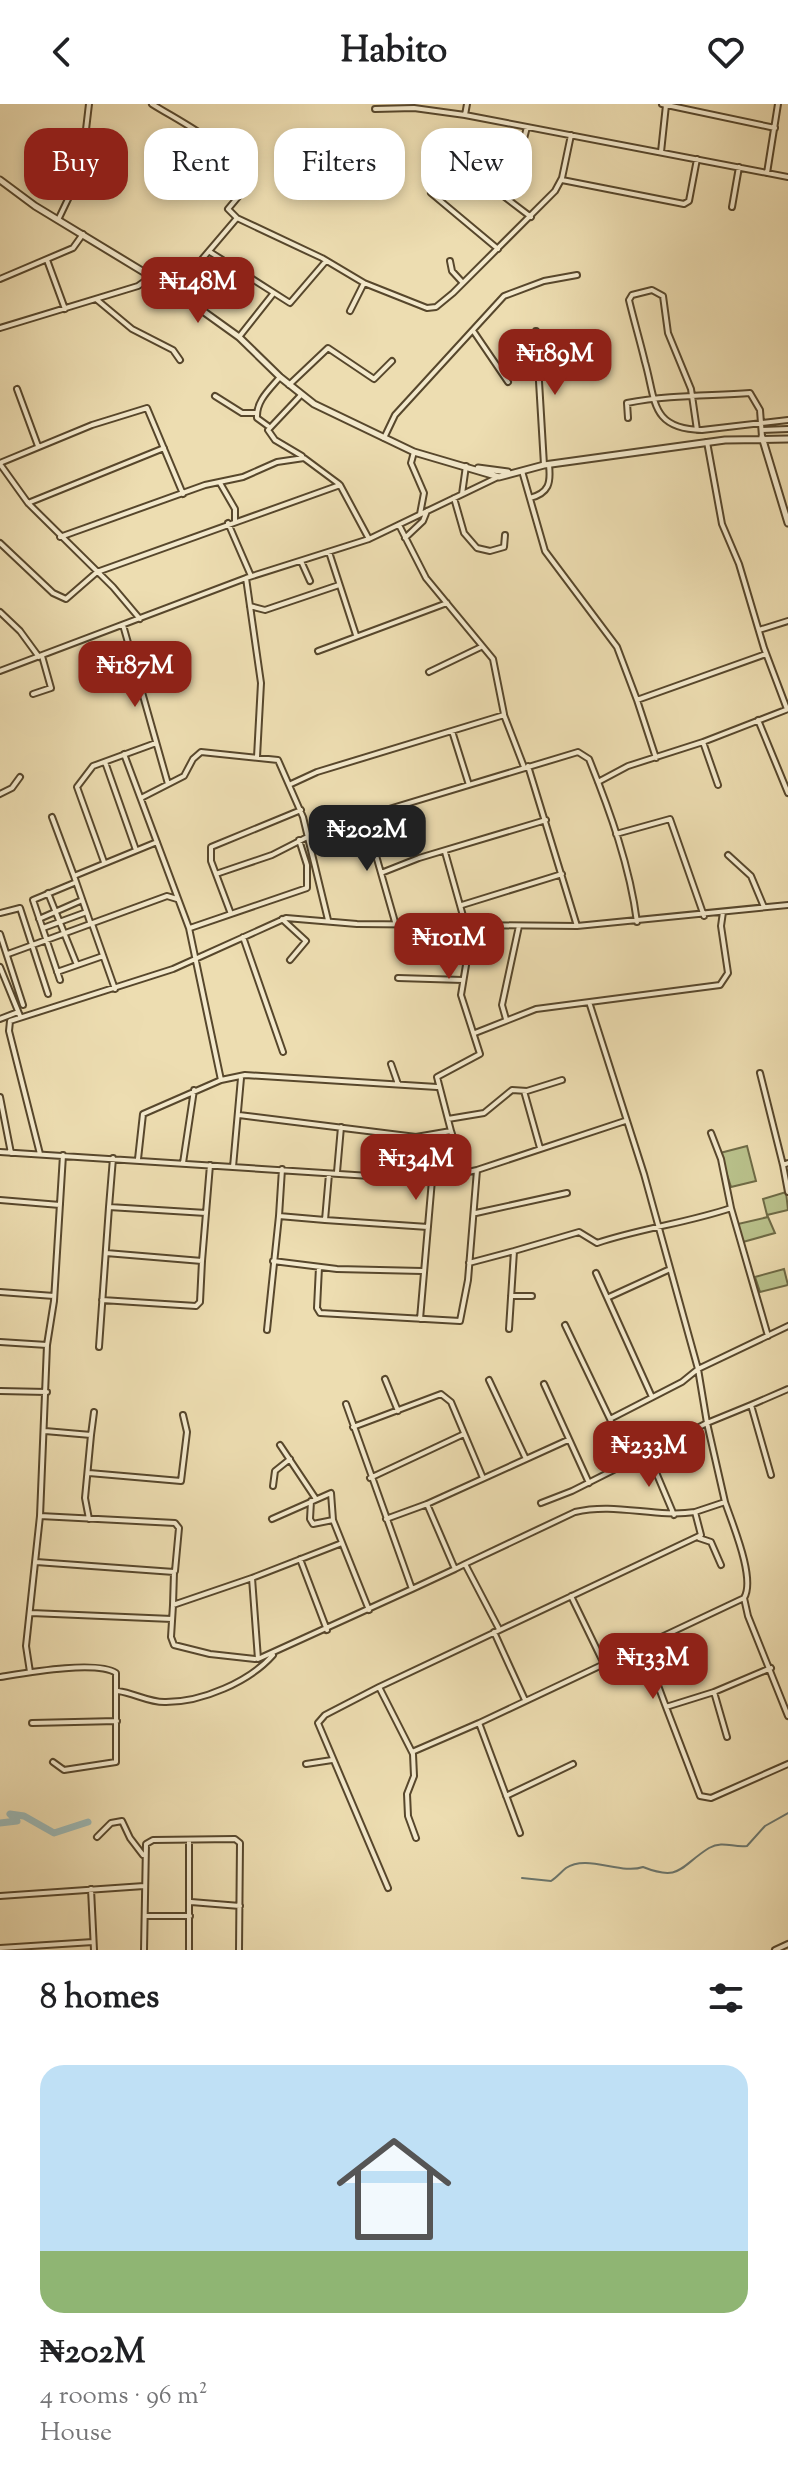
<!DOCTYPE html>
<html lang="en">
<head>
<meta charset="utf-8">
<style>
  :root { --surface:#fff; --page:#f6f6f6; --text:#202124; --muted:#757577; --accent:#8f2418 }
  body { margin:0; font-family:"Sorts Mill Goudy",serif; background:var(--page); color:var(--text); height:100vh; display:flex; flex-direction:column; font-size:30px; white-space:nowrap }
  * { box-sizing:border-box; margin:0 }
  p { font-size:26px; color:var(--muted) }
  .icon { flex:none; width:44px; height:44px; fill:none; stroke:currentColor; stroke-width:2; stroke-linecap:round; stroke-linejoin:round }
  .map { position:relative; height:1846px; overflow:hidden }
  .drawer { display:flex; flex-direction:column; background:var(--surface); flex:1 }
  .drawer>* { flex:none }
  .hud { position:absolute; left:24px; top:24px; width:740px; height:72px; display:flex; gap:16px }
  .price { position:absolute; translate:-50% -68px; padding:0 18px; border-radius:16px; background:var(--accent); color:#fff; font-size:26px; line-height:52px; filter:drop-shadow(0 2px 4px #0008) }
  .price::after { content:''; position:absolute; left:50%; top:48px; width:24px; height:18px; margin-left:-12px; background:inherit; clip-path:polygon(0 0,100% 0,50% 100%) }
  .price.current { background:#222; color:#fff }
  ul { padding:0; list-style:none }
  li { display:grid; align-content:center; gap:16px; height:424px; padding:0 40px }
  li span { display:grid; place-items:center; height:248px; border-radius:24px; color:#555 }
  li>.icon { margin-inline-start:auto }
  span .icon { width:144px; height:144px; fill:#fffc; stroke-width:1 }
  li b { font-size:34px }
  h2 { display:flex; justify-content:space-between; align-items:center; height:96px; padding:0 40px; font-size:34px }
  .pill { padding:0 28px; border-radius:24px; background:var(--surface); box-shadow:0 4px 12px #0003; font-size:28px; line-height:72px }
  .pill.current { background:var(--accent); color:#fff }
  header { display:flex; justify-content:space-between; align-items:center; height:104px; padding:0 40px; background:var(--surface); font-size:36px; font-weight:700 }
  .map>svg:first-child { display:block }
</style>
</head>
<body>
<header><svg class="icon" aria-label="back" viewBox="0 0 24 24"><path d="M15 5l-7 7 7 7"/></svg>Habito<svg class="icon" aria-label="heart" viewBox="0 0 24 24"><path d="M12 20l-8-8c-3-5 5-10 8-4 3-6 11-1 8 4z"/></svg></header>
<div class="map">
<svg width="788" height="1846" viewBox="0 0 788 1846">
  <rect width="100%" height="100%" fill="#edddb1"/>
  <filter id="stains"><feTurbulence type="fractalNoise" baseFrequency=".0025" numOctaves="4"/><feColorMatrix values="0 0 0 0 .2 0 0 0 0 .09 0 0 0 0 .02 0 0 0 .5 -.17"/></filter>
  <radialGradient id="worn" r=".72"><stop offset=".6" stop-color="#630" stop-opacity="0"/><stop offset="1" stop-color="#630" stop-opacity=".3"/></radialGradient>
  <path fill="#b9c18b" stroke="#6f6b46" stroke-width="2" d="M747,1042L756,1077L731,1083L720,1049Z
    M786,1088L788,1106L767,1111L763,1095Z
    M768,1113L775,1129L743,1138L738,1120Z
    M784,1165L788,1181L760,1188L755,1173Z"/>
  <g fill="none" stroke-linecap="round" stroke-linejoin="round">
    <path stroke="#6d776d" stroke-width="2" d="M522,1774L551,1777C557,1773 561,1768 566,1764C587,1750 621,1771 643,1763C681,1778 680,1762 709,1744C723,1736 733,1744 747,1742L765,1722L788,1709"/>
    <path stroke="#9db9b6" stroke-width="7" d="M0,1719L17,1717L10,1710L24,1712L54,1729L88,1718"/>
    <defs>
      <path id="minor" d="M152,0C182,19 238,45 248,81L228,105L237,114L322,154L364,179L427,204L436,203L453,189L555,87L562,74L571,31
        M662,0L775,24
        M375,5L414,4L465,11L788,73
        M465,11L467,0
        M661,48L666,1
        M519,54L527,23
        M767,69L778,0
        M562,76L684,100L689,97L697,55
        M497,87L531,113
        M431,89L498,145
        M732,103L739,63
        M58,116L81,68L89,0
        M210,148L290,199L326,157
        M47,156L65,205
        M450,157L452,167L463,179
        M0,175L73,144L83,130
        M175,187L237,114
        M96,195L132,225L173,246L180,256
        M350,207L364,179
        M0,224L138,182L152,172
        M536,227L544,361
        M474,228L508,278
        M239,233L273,190
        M289,281L328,244L374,275L392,257
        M17,285L38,342
        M301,291L268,326L275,336L302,352
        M215,292L242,309H256
        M628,314L627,299C669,291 707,292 750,289L760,306L762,333
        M268,322L257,314C256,297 269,286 280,273
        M697,326L691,285L668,229L663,192L652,186L632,191L629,196C634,217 640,237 645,258C656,296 650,325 702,326L788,316
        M762,326L788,325
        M384,334L395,311L504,192L544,177L577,171
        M707,338L722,420L739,460L764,544L787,605
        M414,348L411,359L424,389L420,410
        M0,359L92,321L147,304L183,390
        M0,360L28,399L113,483L140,515
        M522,367L545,447L617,543L637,596L766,550
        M220,379L235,405V417
        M462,390L466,362
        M454,394L464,429L477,444L490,447L504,443L505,431
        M530,394C549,389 551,379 549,361
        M28,399L164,344
        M228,419L251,472
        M399,421L426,474L493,555L504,610
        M60,433L205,381L243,373L277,358L304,354L339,380
        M405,434L423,417L427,407
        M0,439L53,489L66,495L97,468L340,381L369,435
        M329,448L356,531
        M301,457L310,477
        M246,474L261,579L257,653
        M250,502L265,506L339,481
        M0,508L20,527L39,553
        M123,521L168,680
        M759,526L788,517
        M318,547L447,499
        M0,567L246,474L369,435L496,374
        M429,568L481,543
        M33,590L51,584L42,552
        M637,596L656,654
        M758,616L788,689
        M452,627L469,681
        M124,650L189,824L221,976
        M105,658L136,746
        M528,662L577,822
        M598,678L628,662L703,638
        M291,680L317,668L504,611L524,663
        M718,681L703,638L788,605
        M0,690L12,684L20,673
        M141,694L184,672L193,655L201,648L278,656L303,713L328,816
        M52,713L74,772
        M365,713L395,818
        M616,730L670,715L704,812
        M445,748L465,819
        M728,751L751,772L764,803
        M104,758L77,683L93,662L156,639
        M381,769L419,754L546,716
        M216,770L272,751L323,725L578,648L589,655C610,707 630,763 637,818
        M48,789L77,861
        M462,801L562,770
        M0,809L20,804L48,890
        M231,810L211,757V743L301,706
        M39,815L80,797
        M282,815L306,837L290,856
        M90,818L74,772L157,738
        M92,820L115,885
        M43,824L84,809
        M190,824L307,784V761L299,736
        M0,830L23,901
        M243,833L283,948
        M8,850L167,792L177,795
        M0,863L20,912
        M57,868L103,852
        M398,874L463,876
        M60,876L33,796L74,779
        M590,901L644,1070L698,1265L788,1222
        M0,915L18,908
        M506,915L502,901L519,822
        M475,929L536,905L720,881L728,869L721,822L723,808
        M391,960L398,980
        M760,969L783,1061
        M524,987L540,1044
        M0,993L11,1049
        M239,1011L416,1033L451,1027L437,973L480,950L461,891L473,819
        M448,1015L484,1009L512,986L527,987L562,976
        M451,1027L465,1069
        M0,1048L432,1076L477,1066L625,1017
        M40,1050L9,927L10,917L173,865L286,814L357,820L577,822L788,801
        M113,1054L109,1103L206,1109L210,1061
        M138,1055L143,1010L221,976L245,971L437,983
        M183,1059L194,986
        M788,1059L783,1061L788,1088
        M233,1063L241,974
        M282,1065L279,1112L325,1116
        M337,1068L341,1023
        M329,1070L325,1116L428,1123
        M0,1096L60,1101
        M731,1104L768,1232
        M476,1109L567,1089
        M106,1149L202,1157L206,1109
        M273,1157L337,1165L422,1167
        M469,1159L514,1147
        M319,1163L317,1204L320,1209L460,1217L468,1176L477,1066
        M596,1169L652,1293
        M0,1188L54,1192
        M511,1192H532
        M609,1193L668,1166
        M102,1196L196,1202L200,1198L202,1157
        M420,1215L432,1076
        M565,1221L610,1315
        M509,1225L514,1147L579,1128L597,1139C642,1124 687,1119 731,1104L721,1055L711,1029
        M267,1226L279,1112
        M0,1238L47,1241
        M99,1243L109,1103
        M385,1275L398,1307
        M489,1276L526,1355
        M544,1280L589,1379
        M0,1287L47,1288
        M751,1301L788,1285
        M353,1323L441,1290L451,1298L483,1374
        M45,1327L91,1331L85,1394L89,1415
        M91,1331L94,1308
        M280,1341L316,1395
        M647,1347L674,1411
        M628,1356L610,1315L682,1278L698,1265L707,1319L751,1301L771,1371
        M89,1369L181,1377L187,1328L183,1311
        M370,1374L464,1330
        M273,1382L275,1367L290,1355
        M311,1397L310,1415L313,1420L333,1416
        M541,1399L572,1387L707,1319L725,1398
        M427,1400L568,1336
        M40,1412L175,1419L179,1424L175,1467
        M272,1415L331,1389L333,1416L369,1506
        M386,1415L427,1400L455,1465L412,1485
        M699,1434L711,1438L721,1461
        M300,1455L327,1526
        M36,1458L174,1468L173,1501L252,1474L258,1555L412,1485L346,1300
        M465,1460L575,1408C616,1398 654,1414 695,1408
        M455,1465L465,1460L499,1525
        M252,1474L342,1439
        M571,1492L604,1560
        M173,1501L171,1533L174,1541L210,1550L255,1555
        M31,1509L172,1515
        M494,1528L525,1596
        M644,1544L666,1603
        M30,1568L26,1542L40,1412L47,1241L54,1197L63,1051
        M0,1573C25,1569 96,1556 116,1569V1658L64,1666L53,1658
        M379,1583L325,1611L318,1619L388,1784
        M118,1587C134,1589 150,1599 166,1598C202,1598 249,1578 273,1551
        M714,1588L666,1603L700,1692L711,1694L788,1660
        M32,1619L117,1617
        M727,1633L714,1588L771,1564
        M412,1648L479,1619
        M306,1660L332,1656
        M506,1692L573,1660
        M520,1729L479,1619L744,1494L748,1512L788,1612
        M97,1733L111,1719L122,1717L130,1734L143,1751
        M416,1734L408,1712L407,1690L414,1672L413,1650L379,1583L701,1431L695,1408L725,1398C732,1419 756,1475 744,1494
        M91,1785L94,1846
        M0,1792L144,1782
        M191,1798L240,1802
        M145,1812H190
        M0,1844L93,1838
        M144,1846L146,1740L153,1736L235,1735L240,1739L239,1846
        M189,1846V1737
        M775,1846L788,1840"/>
      <path id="tertiary" d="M0,76L35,102L175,187L239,233L280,273L314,300L414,348L499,373L544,361L725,336L788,335
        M762,333L788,419
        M478,364L508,368"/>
    </defs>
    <use href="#minor" stroke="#57472c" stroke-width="8"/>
    <use href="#tertiary" stroke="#57472c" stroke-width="9"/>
    <use href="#minor" stroke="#f3e9cc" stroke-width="4"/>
    <use href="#tertiary" stroke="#f3e9cc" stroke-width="5"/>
  </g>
  <rect width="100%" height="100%" filter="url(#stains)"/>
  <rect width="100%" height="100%" fill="url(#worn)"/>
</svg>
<b class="price" style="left:198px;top:221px">₦148M</b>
<b class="price" style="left:555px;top:293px">₦189M</b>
<b class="price" style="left:135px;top:605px">₦187M</b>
<b class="price current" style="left:367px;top:769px">₦202M</b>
<b class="price" style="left:449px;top:877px">₦101M</b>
<b class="price" style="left:416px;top:1098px">₦134M</b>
<b class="price" style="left:649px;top:1385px">₦233M</b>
<b class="price" style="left:653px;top:1597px">₦133M</b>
<div class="hud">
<a class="pill current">Buy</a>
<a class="pill">Rent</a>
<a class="pill">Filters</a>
<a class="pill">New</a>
</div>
</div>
<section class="drawer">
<h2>8 homes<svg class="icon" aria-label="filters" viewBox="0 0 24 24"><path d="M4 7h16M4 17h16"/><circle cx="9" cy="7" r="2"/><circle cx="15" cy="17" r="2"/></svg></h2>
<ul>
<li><span style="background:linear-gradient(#bfe0f5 75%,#8fb573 0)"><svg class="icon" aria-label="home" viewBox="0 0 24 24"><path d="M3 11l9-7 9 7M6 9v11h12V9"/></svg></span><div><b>₦202M</b><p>4 rooms · 96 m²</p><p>House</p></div></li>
</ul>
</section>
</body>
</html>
